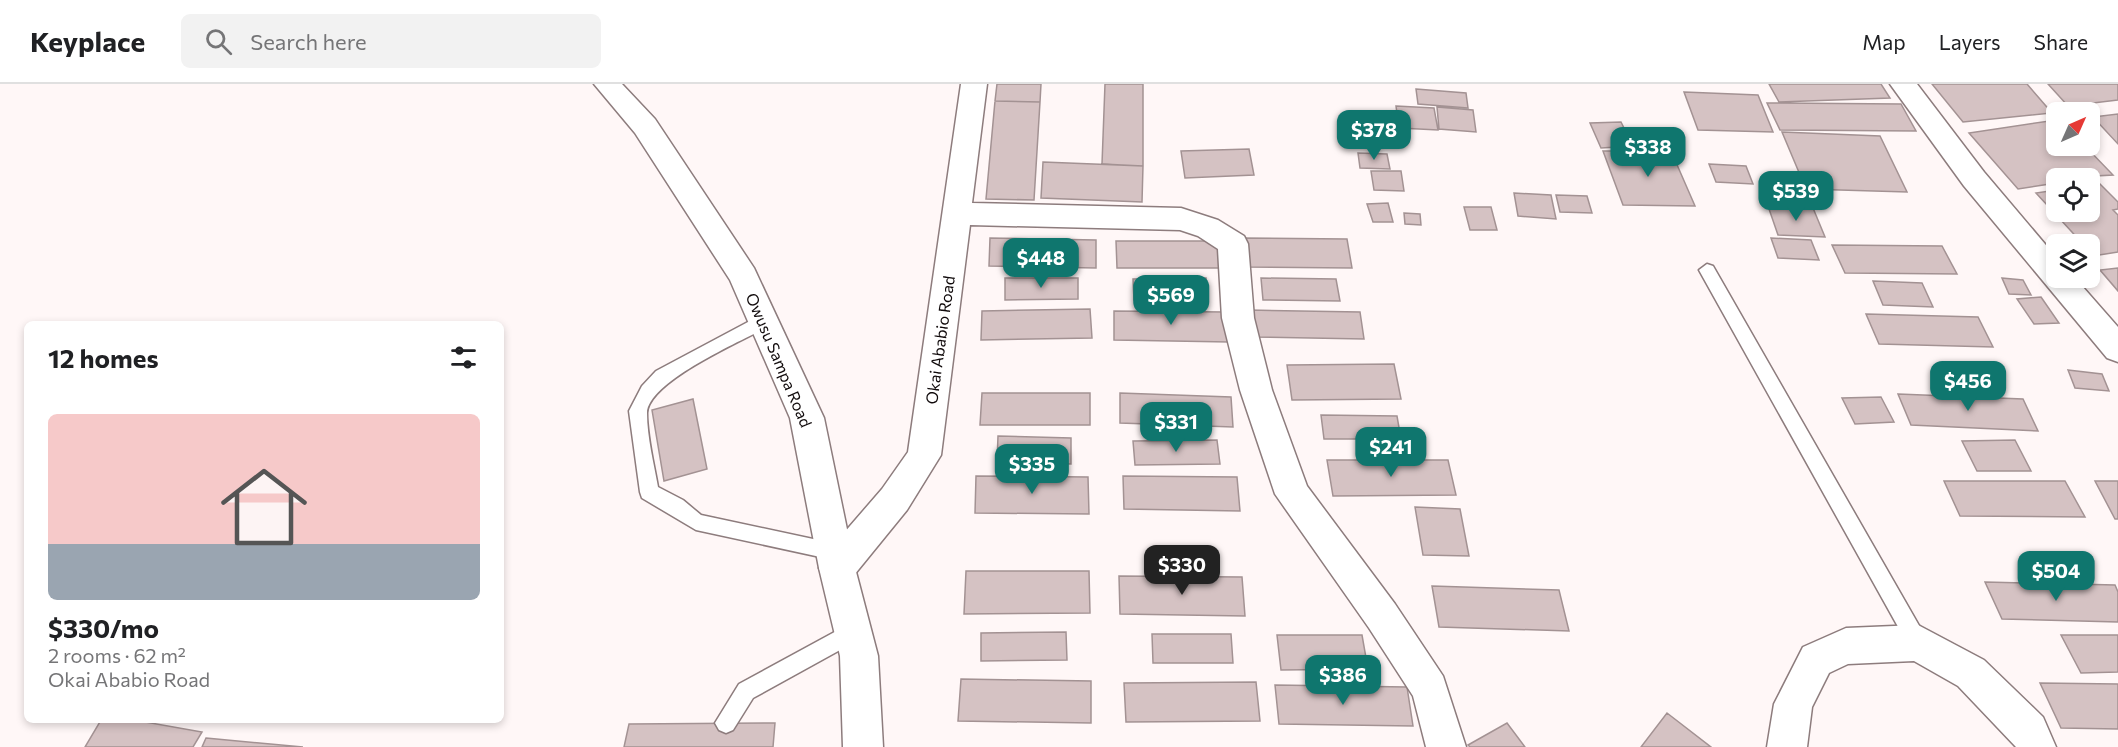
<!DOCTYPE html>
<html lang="en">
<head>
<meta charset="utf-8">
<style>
  :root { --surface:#fff; --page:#f2f2f2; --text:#202124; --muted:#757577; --line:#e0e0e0; --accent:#0f766e }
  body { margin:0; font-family:Commissioner,sans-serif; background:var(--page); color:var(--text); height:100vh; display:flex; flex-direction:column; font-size:22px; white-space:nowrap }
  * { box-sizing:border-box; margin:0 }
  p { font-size:20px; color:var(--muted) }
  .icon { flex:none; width:33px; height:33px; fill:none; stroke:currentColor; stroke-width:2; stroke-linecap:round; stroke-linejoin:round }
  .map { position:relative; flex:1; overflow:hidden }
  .panel { position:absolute; left:24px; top:237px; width:480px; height:402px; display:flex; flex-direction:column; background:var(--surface); border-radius:9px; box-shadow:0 3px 9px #0003 }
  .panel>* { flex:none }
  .needle { width:39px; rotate:45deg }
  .controls { position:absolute; left:2046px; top:18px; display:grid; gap:12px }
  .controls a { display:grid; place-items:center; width:54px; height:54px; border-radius:9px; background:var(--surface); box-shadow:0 3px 9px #0003; font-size:30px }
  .price { position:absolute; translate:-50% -51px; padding:0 14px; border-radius:12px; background:var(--accent); color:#fff; font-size:20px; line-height:39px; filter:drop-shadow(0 2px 3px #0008) }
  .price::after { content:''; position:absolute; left:50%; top:36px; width:18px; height:14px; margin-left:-9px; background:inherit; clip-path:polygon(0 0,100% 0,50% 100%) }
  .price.selected { background:#222; color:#fff }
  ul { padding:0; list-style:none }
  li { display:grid; align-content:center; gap:12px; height:318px; padding:0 24px }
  li span { display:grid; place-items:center; height:186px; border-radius:9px; color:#555 }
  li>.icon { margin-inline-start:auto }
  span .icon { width:108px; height:108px; fill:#fffc; stroke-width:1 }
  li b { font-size:26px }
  h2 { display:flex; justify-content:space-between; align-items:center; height:72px; padding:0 24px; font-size:26px }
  header { display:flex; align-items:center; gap:36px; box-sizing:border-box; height:84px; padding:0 30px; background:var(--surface); border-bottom:2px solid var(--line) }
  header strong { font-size:28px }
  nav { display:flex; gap:33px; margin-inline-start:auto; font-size:21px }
  .search { width:420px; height:54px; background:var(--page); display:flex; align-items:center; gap:15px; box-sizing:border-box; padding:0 21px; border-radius:9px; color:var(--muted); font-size:22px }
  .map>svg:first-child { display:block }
</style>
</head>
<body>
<header>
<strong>Keyplace</strong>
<div class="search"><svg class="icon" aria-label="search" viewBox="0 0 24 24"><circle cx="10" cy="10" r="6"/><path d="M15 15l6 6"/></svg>Search here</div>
<nav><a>Map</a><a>Layers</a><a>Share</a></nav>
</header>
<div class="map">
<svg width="2118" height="663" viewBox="0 0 2118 663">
  <rect width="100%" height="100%" fill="#fff7f7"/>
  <path fill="#d5c2c3" stroke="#a39293" stroke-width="1.5" d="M997,0H1041L1040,18L995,17Z
    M1105,0H1143V82L1102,80Z
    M1769,0H1881L1890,14L1779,18Z
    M1932,0H2027L2052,29L1963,38Z
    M2048,0H2118V16L2068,22Z
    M1416,5L1466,9L1468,24L1418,20Z
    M1684,8L1758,11L1773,48L1698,46Z
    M995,17L1040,18L1034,116L986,115Z
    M1767,19L1901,20L1916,47L1780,46Z
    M1396,22L1434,24L1438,46L1399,44Z
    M1437,23L1473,26L1476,48L1439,45Z
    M2118,30V60L2093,33Z
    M2056,36V62H2085L2113,91L2056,94V99L2018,105L1969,49Z
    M1621,38L1633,62L1601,64L1590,39Z
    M1782,48L1880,52L1907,108L1806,105Z
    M1249,65L1254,91L1185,94L1181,67Z
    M1603,67H1671L1695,122L1623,121Z
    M1358,69L1387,70L1390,85L1360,84Z
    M1043,78L1143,82L1142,118L1041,114Z
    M1709,80L1746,82L1753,100L1716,98Z
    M1371,87H1401L1404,107L1374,106Z
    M2099,99L2118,118V125L2113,126L2118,131V168L2093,172L2090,168V160H2083L2036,109L2056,106V128H2090V100Z
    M1514,109L1551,111L1556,135L1518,132Z
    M1556,111L1587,112L1592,129L1560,128Z
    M1388,119L1393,138H1373L1367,120Z
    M1768,122L1813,124L1825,153L1778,151Z
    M1464,123H1491L1497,146H1470Z
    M1404,129L1420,130L1421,141L1405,140Z
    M990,154L1096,156V184L989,182Z
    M1244,154L1347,155L1352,184L1247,183Z
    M1771,154L1811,156L1819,176L1778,174Z
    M1116,157H1218L1221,184H1117Z
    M1832,161L1942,162L1957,190L1845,189Z
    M2118,184V207L2100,186Z
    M1005,194H1078V215L1005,216Z
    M1206,194L1208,214L1134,216L1133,195Z
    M1261,194L1336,195L1340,217L1263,216Z
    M2002,194L2023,196L2031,211L2009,210Z
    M1873,197L1922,199L1933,223L1883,221Z
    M2041,213L2059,239L2034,240L2017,215Z
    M1090,225L1092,254L981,256L982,227Z
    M1249,226L1360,228L1364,255L1251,253Z
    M1114,227L1226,228L1229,258L1114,256Z
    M1866,230L1978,233L1993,263L1879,260Z
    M1394,280L1401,315L1292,316L1287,281Z
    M2068,286L2102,290L2109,307L2075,304Z
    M982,309H1090V341H980Z
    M1120,309L1231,313L1233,343L1120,339Z
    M1898,310L2023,315L2038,347L1911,341Z
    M1881,313L1894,338L1855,340L1842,314Z
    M693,315L707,385L664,397L652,326Z
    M1321,331L1397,332L1401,355H1324Z
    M998,352L1071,354V380L997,378Z
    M1217,356L1220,380L1135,381L1133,357Z
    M2015,356L2031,387H1977L1962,357Z
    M1327,376H1448L1456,411L1333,412Z
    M976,392L1088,393L1089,430L975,429Z
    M1123,392L1237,393L1240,427L1124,425Z
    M1944,397H2065L2085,433L1960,432Z
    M2095,397H2118V435H2115Z
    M1415,423L1460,425L1469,472L1423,471Z
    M966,487H1089L1090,529L964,530Z
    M1119,492L1242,493L1245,532L1120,530Z
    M1985,498L2115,501L2118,508V538L2002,535Z
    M1432,502L1559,506L1569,547L1439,543Z
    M1066,548L1067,576L981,577V549Z
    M1152,550H1231L1233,579H1153Z
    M1277,551H1362L1368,585L1281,586Z
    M2061,551H2118V588L2081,589Z
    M961,595L1091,597V639L958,637Z
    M1256,598L1260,637L1126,638L1124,599Z
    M2040,599L2118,600V645L2061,644Z
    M1275,601L1407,603L1413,642L1279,640Z
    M1667,629L1711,663H1641Z
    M101,636H134L202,648L193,663H85Z
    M775,639L773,663H624L629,640Z
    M1507,639L1525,663H1470L1468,661Z
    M206,654L303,663H202Z"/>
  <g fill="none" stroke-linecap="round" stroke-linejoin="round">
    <defs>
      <path id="lane" d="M1707,180L1713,182L1925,552L1928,559L1925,566L1918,569L1911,566L1699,186Z
        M763,230L769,232L772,237L769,242C742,257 648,297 647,329C647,353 654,380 658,403L683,416L701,431L841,461L844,467L841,473L834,476L696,446L642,414L640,408L629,327L642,302L656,287Z
        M853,538L860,541L863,548L860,555L753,614L733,646L726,649L719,646L715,639L739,600Z"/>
      <path id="street" d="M961,0H987L972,119L1181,124L1218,136L1244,152L1248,160L1254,234L1272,306L1307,402L1395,520L1443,592L1466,663H1426L1413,612L1369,544L1275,410L1240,306L1222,234L1218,165L1198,152L1180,146L970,141L941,371L907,426L850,496L837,500L824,496L819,484L824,472L882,405L908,368Z
        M1890,0H1917L1984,88L2056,173V194H2075L2118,243V278L2107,274L1964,102Z
        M1918,541L1984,576L2043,633L2056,663H2016L1958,602L1914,577L1848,580L1829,589L1812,623L1807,663H1767L1774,620L1803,563L1846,544Z"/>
      <path id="primary" d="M594,0H622L655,35L754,184L824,334L855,484L878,572L883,663H843L840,572L819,484L790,334L730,196L635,49Z"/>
    </defs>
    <use href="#lane" stroke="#8d7c7d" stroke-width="3"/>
    <use href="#street" stroke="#8d7c7d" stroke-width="3"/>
    <use href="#primary" stroke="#8d7c7d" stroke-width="3"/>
    <use href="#lane" fill="#fff" fill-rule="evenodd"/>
    <use href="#street" fill="#fff" fill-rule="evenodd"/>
    <use href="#primary" fill="#fff" fill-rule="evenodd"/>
  </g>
  <g text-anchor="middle" stroke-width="4.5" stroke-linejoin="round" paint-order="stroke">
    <g font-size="16" fill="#100a0b" stroke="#fff">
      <text transform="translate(940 256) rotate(-82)" y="6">Okai Ababio Road</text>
      <text transform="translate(779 276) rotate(67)" y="6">Owusu Sampa Road</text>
    </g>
  </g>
</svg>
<div class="controls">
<a><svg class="needle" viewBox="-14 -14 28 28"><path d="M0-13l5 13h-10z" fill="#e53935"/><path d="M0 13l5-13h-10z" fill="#757577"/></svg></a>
<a><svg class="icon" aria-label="locate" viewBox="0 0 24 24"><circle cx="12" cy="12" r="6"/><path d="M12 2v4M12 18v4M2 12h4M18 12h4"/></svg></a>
<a><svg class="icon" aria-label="layers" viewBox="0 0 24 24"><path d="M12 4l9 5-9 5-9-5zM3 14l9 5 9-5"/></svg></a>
</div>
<b class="price" style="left:1374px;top:77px">$378</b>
<b class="price" style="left:1648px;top:94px">$338</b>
<b class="price" style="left:1796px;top:138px">$539</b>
<b class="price" style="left:1041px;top:205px">$448</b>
<b class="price" style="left:1171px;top:242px">$569</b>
<b class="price" style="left:1968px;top:328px">$456</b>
<b class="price" style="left:1176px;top:369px">$331</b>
<b class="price" style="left:1391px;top:394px">$241</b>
<b class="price" style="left:1032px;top:411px">$335</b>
<b class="price selected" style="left:1182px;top:512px">$330</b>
<b class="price" style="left:2056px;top:518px">$504</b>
<b class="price" style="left:1343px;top:622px">$386</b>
<section class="panel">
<h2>12 homes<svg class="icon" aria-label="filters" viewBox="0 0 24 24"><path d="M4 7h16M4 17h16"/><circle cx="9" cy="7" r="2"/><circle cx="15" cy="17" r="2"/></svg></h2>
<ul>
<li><span style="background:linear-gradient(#f6c9c9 70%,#9aa5b1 0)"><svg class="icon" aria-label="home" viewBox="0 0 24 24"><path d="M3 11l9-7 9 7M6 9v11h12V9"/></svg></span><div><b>$330/mo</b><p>2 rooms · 62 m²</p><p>Okai Ababio Road</p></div></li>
</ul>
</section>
</div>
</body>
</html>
